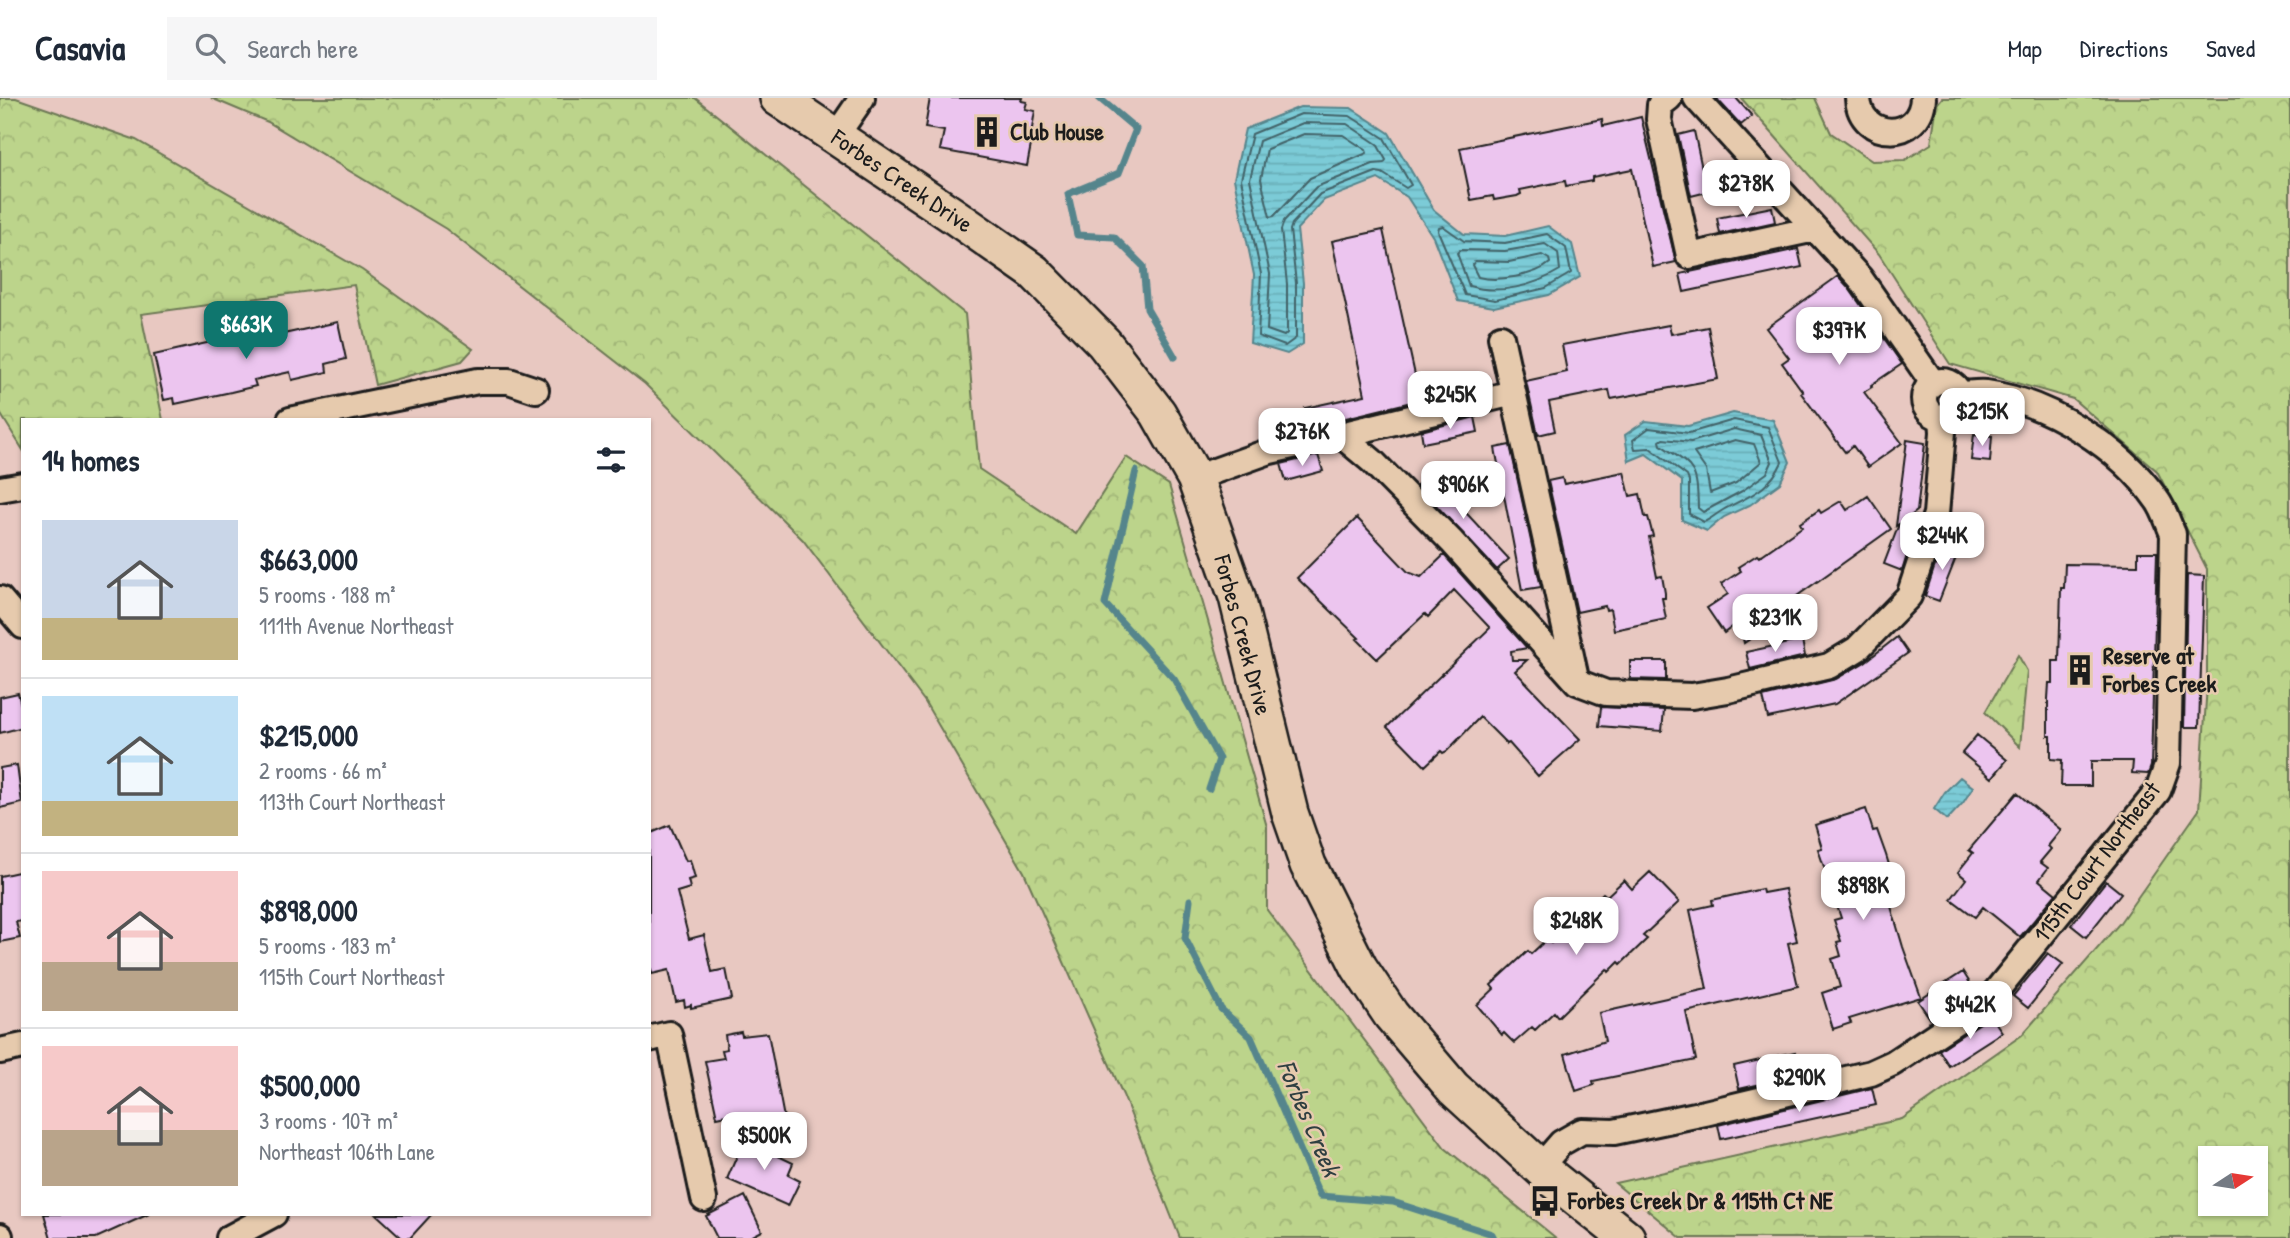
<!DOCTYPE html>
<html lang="en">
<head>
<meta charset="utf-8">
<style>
  :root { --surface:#fff; --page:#f6f6f7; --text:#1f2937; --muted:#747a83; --line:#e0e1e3; --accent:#0f766e }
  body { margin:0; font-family:"Patrick Hand",sans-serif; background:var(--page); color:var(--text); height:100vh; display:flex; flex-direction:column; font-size:26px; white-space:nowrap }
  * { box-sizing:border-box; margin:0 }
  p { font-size:23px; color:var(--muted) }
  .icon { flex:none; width:38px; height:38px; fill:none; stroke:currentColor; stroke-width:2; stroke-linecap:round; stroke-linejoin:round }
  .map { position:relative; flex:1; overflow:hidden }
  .side { position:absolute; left:21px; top:320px; width:630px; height:798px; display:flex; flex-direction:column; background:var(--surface); border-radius:0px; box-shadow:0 2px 5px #0004 }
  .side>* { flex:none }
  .needle { width:46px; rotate:78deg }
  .buttons { position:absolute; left:2198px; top:1048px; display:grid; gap:14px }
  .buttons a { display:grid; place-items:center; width:70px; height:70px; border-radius:0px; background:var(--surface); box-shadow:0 2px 5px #0004; font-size:35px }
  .price { position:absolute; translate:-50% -60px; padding:0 16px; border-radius:14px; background:#fff; color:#222; font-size:23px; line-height:46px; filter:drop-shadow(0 2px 4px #0008) }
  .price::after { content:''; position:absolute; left:50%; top:42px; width:21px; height:16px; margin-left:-10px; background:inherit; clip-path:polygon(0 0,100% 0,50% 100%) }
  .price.active { background:var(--accent); color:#fff }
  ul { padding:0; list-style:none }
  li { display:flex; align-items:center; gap:21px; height:175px; padding:0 21px }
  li+li { border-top:2px solid var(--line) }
  li span { display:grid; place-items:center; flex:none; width:196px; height:140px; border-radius:0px; color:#555 }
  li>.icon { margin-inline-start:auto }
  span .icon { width:84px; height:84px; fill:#fffc; stroke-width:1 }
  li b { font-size:30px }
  h2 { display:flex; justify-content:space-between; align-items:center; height:84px; padding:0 21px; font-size:30px }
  header { display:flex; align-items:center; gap:42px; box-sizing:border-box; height:98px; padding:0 35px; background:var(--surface); border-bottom:2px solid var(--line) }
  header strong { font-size:33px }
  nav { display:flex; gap:38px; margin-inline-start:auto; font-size:24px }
  .search { width:490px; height:63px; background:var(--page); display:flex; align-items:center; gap:18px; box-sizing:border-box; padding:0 24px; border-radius:0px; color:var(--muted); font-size:26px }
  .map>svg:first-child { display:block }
</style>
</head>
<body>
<header>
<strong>Casavia</strong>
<div class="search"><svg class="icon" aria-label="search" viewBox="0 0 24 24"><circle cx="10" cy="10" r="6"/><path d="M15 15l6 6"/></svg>Search here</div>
<nav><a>Map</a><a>Directions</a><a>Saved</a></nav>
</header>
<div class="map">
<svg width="2290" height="1140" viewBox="0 0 2290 1140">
  <defs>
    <pattern id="forest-crowns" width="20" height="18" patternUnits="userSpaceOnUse" patternTransform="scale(1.75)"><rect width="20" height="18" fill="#bcd48b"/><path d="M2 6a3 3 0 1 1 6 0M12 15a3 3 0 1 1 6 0" fill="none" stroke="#a1b577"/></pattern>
    <pattern id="water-rules" width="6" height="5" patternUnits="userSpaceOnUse" patternTransform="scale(1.75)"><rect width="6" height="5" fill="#7bcbd7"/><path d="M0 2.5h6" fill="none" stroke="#6aaeb8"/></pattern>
  </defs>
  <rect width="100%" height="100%" fill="#e8c8c1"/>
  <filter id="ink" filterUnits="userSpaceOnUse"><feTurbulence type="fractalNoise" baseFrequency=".0143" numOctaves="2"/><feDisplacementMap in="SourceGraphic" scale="14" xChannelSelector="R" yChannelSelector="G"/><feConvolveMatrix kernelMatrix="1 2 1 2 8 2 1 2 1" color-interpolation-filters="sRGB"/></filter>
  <g filter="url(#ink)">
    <path fill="url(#forest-crowns)" stroke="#6c7854" stroke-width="2" fill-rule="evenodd" d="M0,0H16L136,42L362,172L473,251L462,263L375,287L354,187L141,216L163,322H23V352L0,315Z
      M211,0H695L965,216L979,371L1076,436L1126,359L1169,387L1267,729V812L1445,1050L1556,1140H1180L1123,997L1024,774L925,604L803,442L645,286L446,131L268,24Z
      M1741,0H1815L1831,35L1872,63L1905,62L1931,46L1937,6L1942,0H2290V1140H1681L1615,1085L1902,1021L2022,937L2119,826L2199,712L2207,586V471L2157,373L2073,301L1950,266L1879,156ZM2256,1060V1106H2210V1060Z
      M2018,557L2027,573L2020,649L1985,614Z"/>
    <path fill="url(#water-rules)" stroke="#55858c" stroke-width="2" d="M1300,9L1351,10L1389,35L1434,112L1464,136L1505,138L1548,128L1572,146L1580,179L1549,197L1494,209L1458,203L1433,139L1407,99L1378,81L1324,102L1297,131L1303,185V246L1287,256L1250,245L1254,177L1234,81L1245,31Z
      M1733,315L1773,322L1790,364L1780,385L1750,407L1724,419L1707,433L1682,422V383L1646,356L1629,363L1625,337L1646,323L1688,328Z
      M1960,679L1973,689L1963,705L1947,722L1934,711L1945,694Z"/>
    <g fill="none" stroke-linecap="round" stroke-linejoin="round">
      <path stroke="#426267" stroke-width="2" d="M1301,16L1350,18L1384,40L1411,87L1406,90L1382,75L1376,74L1320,96L1292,126L1290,132L1296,185V240L1285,248L1258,238L1261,176L1241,81L1252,36Z
        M1303,25L1347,26L1377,46L1386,62L1384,65L1373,66L1316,89L1284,123L1281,132L1287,186V235L1284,238L1267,232L1270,176L1250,81L1259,43Z
        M1304,36L1343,37L1366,52L1367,55L1310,80L1274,118L1270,119L1261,81L1267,51Z
        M1439,129L1443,128L1464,143L1505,145L1547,136L1566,150L1571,175L1546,190L1495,202L1465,197L1438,133Z
        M1545,146L1558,155L1560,172C1534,188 1499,197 1469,188L1457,155L1460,152L1505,153Z
        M1542,157L1549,161L1550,165C1535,178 1497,184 1478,179L1472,167L1475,163L1509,164Z
        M1734,322L1768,329L1782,364C1769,393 1748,398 1723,412C1716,416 1711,421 1704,424L1689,416V383L1687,378L1650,350L1635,351L1633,342L1649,330L1689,335Z
        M1734,331L1761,337L1772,364L1767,375L1742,393L1703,414L1698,410C1697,369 1695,370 1661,347L1660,343L1663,341L1691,344Z
        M1735,342L1754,346L1761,364L1736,385L1710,395L1706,372L1694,355Z"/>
      <path stroke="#55858c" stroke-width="7" d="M1099,0L1136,31L1119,75L1068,96L1077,137L1114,139L1143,168L1147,211L1175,259
        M1136,373L1105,506L1174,581L1219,661L1209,691
        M1190,802L1185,840L1221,911L1251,939L1320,1098L1393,1104L1492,1136L1494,1140"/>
    </g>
    <path fill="#ecc5ef" stroke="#1c1c1c" stroke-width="2" d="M930,0H1022L1021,3L1027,4L1025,11L1035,13L1031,36H1033L1027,68L940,52L944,33L925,30Z
      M1716,0H1736L1752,18L1741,27Z
      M1641,19L1676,164L1653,169L1632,71L1592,79V83L1566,88L1565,83L1520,92L1521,96L1517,98L1494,102L1493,98L1471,102L1460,50L1602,21L1603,28Z
      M1694,33L1707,94L1691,98L1678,37Z
      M1772,109L1775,124L1720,136L1717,120Z
      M1383,132L1417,286L1471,276L1473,289L1309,329L1305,310L1365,297L1332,143Z
      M1798,151L1802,169L1684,194L1680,176Z
      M1838,178L1848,189L1902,266L1871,287L1872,289L1864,294L1902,345L1868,369L1853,348L1845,354L1801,295L1803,294L1782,265L1789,260L1766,230Z
      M338,224L346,261L326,266L327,274L292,282L290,274L254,282L256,288L231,294L175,306L174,300L164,302L154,257L220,242L218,234L258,225L261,241Z
      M1669,227L1671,236L1708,229L1718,281L1611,301L1609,292L1549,304L1555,333L1538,337L1526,283L1567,274L1562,247Z
      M1475,319L1478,334L1423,345L1421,333Z
      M1974,336L1992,338L1990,364L1971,362Z
      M1907,342L1925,345L1917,413L1912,417L1919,419L1902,473L1884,466L1899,426L1896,428Z
      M1510,347L1541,489L1522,492L1495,350Z
      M1318,357L1323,373L1286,383L1281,366Z
      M1624,374L1630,398L1640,396L1645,419H1648L1653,438L1649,439L1657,479L1662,478L1665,495V500H1662L1666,521L1614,532L1610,511L1606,512L1605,508L1577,514L1548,383L1562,380L1564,386Z
      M1429,375L1509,461L1497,472L1417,387Z
      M1868,398L1891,431L1790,503L1795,510L1744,545L1739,524L1724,535L1707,510L1728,496L1721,486L1741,473L1738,469L1757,457L1759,459L1802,429L1800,425L1819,412L1821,415L1841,403L1847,412Z
      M1357,420L1408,474L1421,479L1444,457L1527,550L1511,553L1512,562H1527L1515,573L1580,641L1538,678L1509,645L1507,646L1480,619L1447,653L1443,655L1441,653L1425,668L1387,629L1490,530L1454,492L1428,519L1425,516L1377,561L1357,541L1359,540L1297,480Z
      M1942,446L1959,452L1939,503L1925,498Z
      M2138,454H2157L2151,668L2148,676L2132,675L2133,663H2091V688H2061L2062,662L2051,661V638H2048V601L2049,585H2053V563H2059L2061,490H2064L2065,466L2138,467Z
      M2187,477L2204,478L2199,629H2184Z
      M1897,539L1908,555L1835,606L1768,620L1763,599L1836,581L1865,564Z
      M1802,542L1805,558L1750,571L1746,554Z
      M1630,563H1666V582L1630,581Z
      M18,595L23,615V629L0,635V599Z
      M1601,609L1664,612L1662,633L1599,628Z
      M1977,637L2007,662L1992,680L1962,655Z
      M17,667L22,705L0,710V670Z
      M2017,695L2061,732L2048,748L2051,751L2040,764L2048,770L2039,782L2056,796L2020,839L1983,809L1975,819L1951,801L1966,781L1958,774L1973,755L1969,752Z
      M1866,711L1873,733L1877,732L1886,757L1893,780L1888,782L1895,804L1890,805L1903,849L1921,899L1849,921L1851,925L1833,931L1822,895L1840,889L1832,861L1841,858L1837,844L1841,843L1834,822L1841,820L1818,751L1822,750L1815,727Z
      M670,727L686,763L690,762L695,780L688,782L690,790L677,794L689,841L704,837L712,874L726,871L732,901L691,910V907L685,909L684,902L676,904L669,872L652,876L651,871L649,872V736Z
      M23,773V823L16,824L20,840L0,844V778Z
      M1650,774L1679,804L1643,838L1647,841L1621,866L1619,864L1609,874L1607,871L1558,919L1554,914L1535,932L1532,929L1514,945L1504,935L1502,937L1477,907L1494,891L1491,887L1528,853L1531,856L1547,841L1551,845L1603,795L1607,798L1624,782L1632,791Z
      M2106,783L2121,795L2086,839L2071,827Z
      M1762,791L1763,795L1785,791L1797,843L1788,845L1798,888L1686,914L1696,962L1593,983L1594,987L1576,993L1565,956L1605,943L1599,915L1707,891L1690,812L1713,807L1712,802Z
      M2048,855L2063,866L2028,910L2013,898Z
      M1963,874L1975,893L1931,922L1918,903Z
      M1991,918L2002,934L1949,968L1939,952Z
      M741,934L742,938L768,935L784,1020L740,1031L737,1015L717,1019L705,963L724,960L722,952L727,951L725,937Z
      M1795,954L1800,977L1739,991L1734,968Z
      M1872,990L1876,1007L1721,1041L1718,1027Z
      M745,1039L778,1055L776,1057L793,1065L788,1077L800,1083L788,1108L727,1081Z
      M745,1098L762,1133L749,1140H717L706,1118Z
      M44,1116H149L96,1140H51Z
      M376,1116H432L410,1140H402Z"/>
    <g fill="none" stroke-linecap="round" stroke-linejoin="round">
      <defs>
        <path id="street" d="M1669,0L1660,7L1659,21L1689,158L1815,131
          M1696,0L1860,180L1933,285
          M1858,0C1860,43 1921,44 1923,0
          M836,38L862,0
          M1501,239L1576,580
          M1924 301a18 18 0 1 1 36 0a18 18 0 1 1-36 0Z
          M290,322L478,283H509L536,292
          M1341,337L1513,295
          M1195,380L1270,353L1341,337L1372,363L1452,444L1577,584L1606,595L1692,598L1728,592L1829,568L1857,551L1909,498L1936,416L1943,334L1942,319
          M0,391L23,387
          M0,501L23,528
          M649,941L669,936L704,1101
          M0,953L23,948
          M1541,1068L1561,1045L1582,1033L1614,1034L1705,1015L1871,975L1893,965L1988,902L1997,892L2158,693L2168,665L2173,436C2168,425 2164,411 2157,402C2121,350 2049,304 1986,295C1977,294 1968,296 1959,296
          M0,1138V1140
          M229,1140L274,1116"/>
        <path id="secondary" d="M778,0L954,118L1034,174L1104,245L1158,315L1195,380L1237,499L1290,715L1308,767L1359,869L1391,917L1453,990L1548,1077L1627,1140"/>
      </defs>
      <use href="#street" stroke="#1c1c1c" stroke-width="30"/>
      <use href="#secondary" stroke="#1c1c1c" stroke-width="40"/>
      <use href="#street" stroke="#e6caad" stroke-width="24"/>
      <use href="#secondary" stroke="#e6caad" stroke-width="35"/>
    </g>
  </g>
  <defs>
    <symbol id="building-bare" viewBox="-9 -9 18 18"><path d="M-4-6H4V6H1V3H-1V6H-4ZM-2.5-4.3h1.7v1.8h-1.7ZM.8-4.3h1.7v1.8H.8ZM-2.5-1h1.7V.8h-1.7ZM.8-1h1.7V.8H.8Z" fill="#1c1c1c" stroke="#e6caad" stroke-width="2.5" paint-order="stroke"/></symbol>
    <symbol id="bus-bare" viewBox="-9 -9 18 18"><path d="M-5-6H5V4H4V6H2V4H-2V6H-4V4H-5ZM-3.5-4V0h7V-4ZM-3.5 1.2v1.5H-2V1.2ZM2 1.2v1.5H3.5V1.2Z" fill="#1c1c1c" stroke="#e6caad" stroke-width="2.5" paint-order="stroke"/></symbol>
  </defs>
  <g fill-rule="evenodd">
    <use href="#building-bare" x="965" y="12" width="44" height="44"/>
    <use href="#building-bare" x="2058" y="550" width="44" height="44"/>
    <use href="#bus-bare" x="1523" y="1081" width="44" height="44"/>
  </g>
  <g text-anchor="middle" stroke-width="5" stroke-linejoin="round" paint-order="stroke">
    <g font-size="24" font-weight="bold" fill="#1c1c1c" stroke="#e6caad" text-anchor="start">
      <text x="1010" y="42">Club House</text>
      <text x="2103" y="566">Reserve at<tspan x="2103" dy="28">Forbes Creek</tspan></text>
      <text x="1568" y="1111">Forbes Creek Dr &amp; 115th Ct NE</text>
    </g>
    <g font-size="24" fill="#1c1c1c" stroke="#e6caad">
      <text transform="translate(902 83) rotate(34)" y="8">Forbes Creek Drive</text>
      <text transform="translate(1243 537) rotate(75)" y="8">Forbes Creek Drive</text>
      <text transform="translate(2097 764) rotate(-53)" y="8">115th Court Northeast</text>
    </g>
    <g font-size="26" font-style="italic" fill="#2f3f41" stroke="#e6caad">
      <text transform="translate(1309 1020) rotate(67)" y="9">Forbes Creek</text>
    </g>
  </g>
</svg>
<div class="buttons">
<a><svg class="needle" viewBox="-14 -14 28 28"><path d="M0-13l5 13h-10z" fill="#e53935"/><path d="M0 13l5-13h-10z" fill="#747a83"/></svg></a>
</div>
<b class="price" style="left:1746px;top:122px">$278K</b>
<b class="price active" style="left:246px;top:263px">$663K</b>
<b class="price" style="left:1839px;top:269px">$397K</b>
<b class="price" style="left:1450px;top:333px">$245K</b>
<b class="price" style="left:1982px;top:350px">$215K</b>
<b class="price" style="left:1302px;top:370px">$276K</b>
<b class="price" style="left:1463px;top:423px">$906K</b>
<b class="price" style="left:1942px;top:474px">$244K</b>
<b class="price" style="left:1775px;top:556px">$231K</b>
<b class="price" style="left:1863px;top:824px">$898K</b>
<b class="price" style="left:1576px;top:859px">$248K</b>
<b class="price" style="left:1970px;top:943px">$442K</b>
<b class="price" style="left:1799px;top:1016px">$290K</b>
<b class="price" style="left:764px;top:1074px">$500K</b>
<section class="side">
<h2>14 homes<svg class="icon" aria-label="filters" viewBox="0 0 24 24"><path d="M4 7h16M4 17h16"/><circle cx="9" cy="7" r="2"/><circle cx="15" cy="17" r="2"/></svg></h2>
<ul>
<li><span style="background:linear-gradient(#c9d6e8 70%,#c2b280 0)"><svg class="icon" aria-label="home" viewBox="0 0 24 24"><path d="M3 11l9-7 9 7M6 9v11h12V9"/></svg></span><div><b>$663,000</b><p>5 rooms · 188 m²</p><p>111th Avenue Northeast</p></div></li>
<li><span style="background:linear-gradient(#bfe0f5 75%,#c2b280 0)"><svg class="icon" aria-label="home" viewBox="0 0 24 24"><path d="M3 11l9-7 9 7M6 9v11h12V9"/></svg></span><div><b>$215,000</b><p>2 rooms · 66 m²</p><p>113th Court Northeast</p></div></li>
<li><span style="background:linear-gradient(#f6c9c9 65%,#b9a48a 0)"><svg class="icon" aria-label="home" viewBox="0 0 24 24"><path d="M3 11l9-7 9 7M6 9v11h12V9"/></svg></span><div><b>$898,000</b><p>5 rooms · 183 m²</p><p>115th Court Northeast</p></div></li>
<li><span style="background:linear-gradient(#f6c9c9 60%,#b9a48a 0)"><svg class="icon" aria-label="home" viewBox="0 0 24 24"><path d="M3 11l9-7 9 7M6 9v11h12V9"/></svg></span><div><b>$500,000</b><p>3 rooms · 107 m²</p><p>Northeast 106th Lane</p></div></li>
</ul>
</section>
</div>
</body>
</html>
